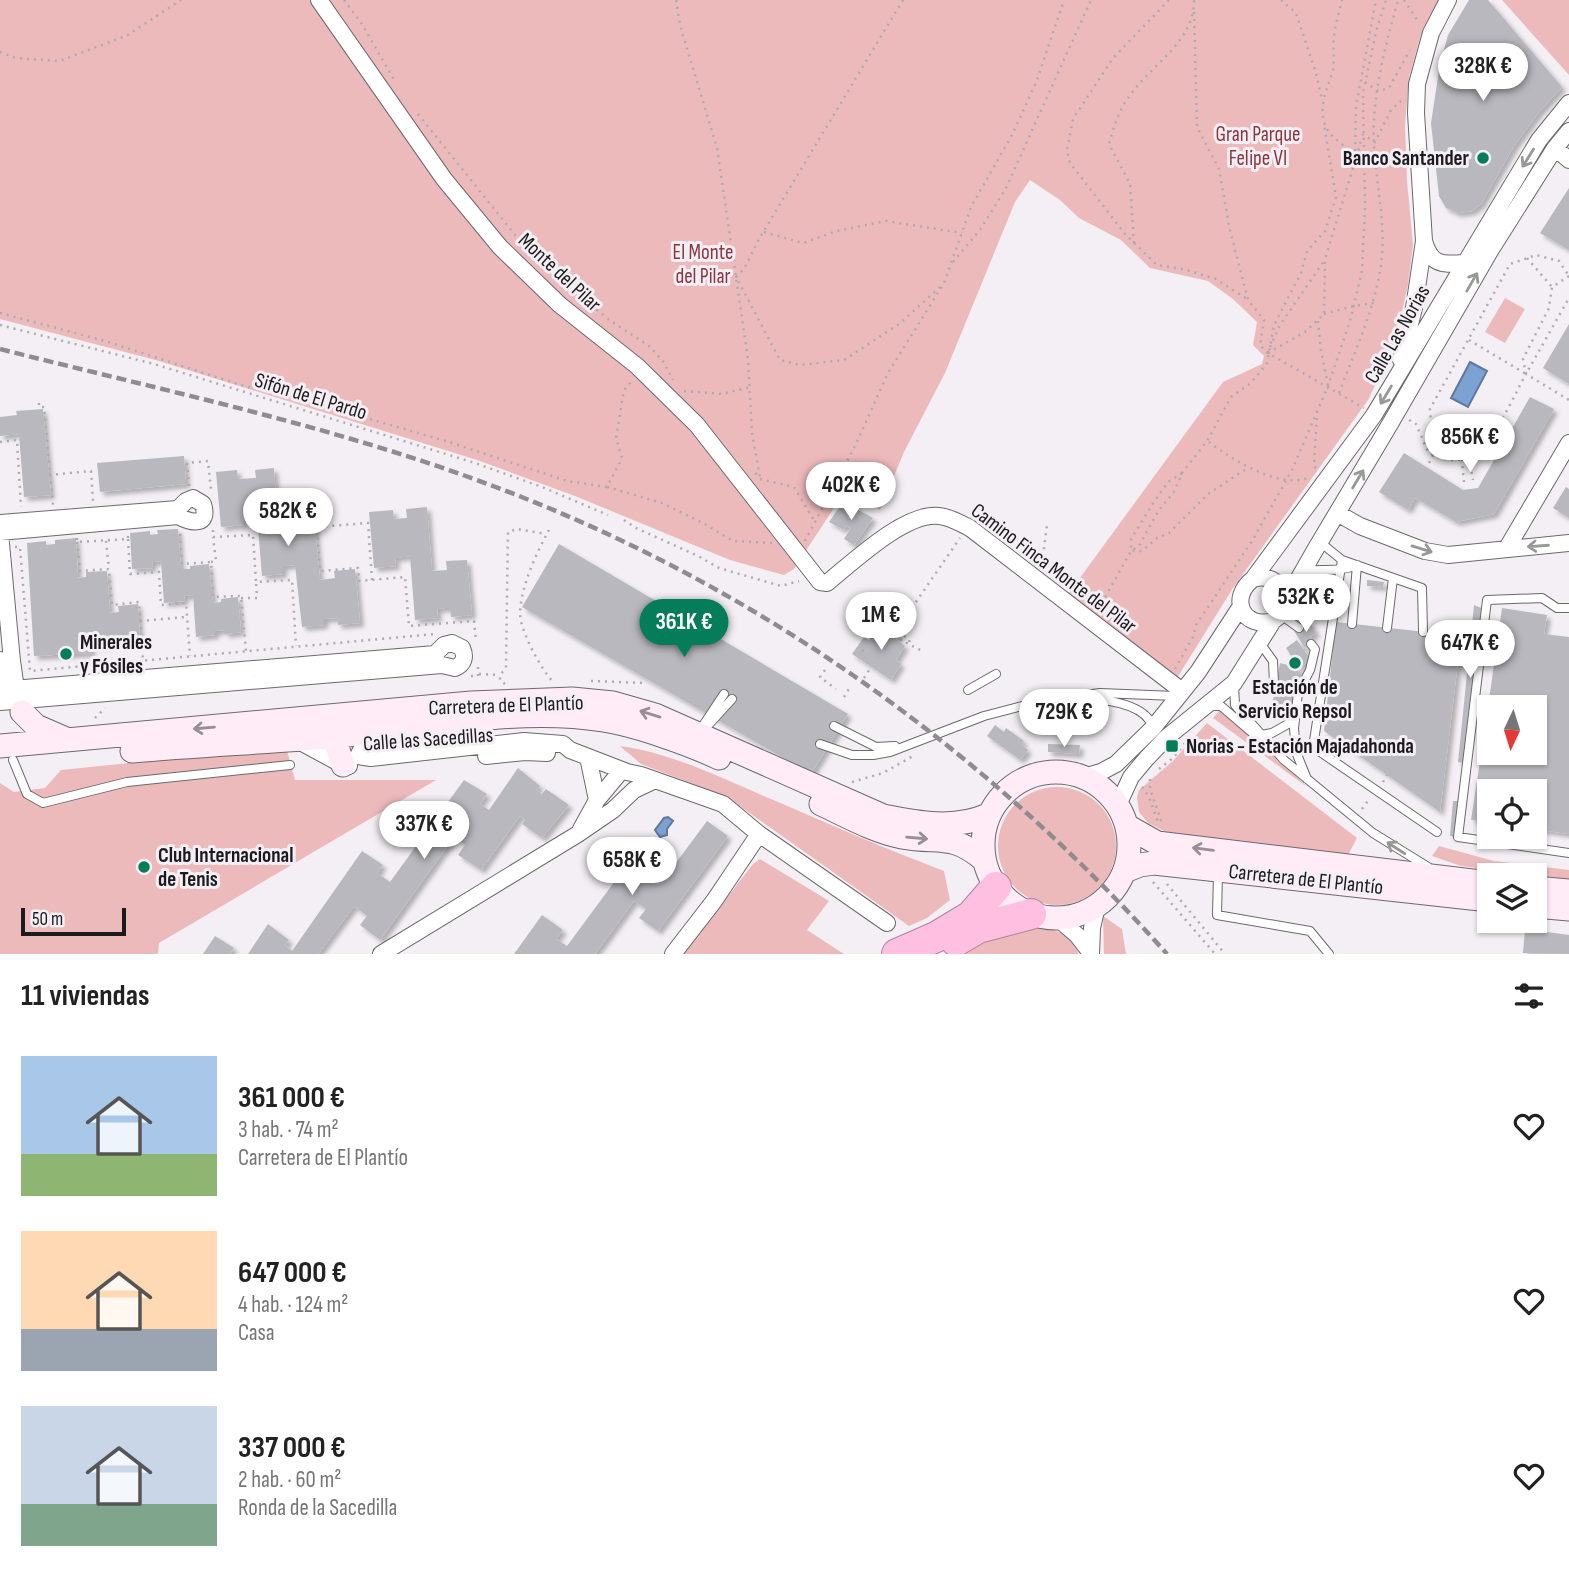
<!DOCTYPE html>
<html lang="es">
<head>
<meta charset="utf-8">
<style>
  :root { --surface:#fff; --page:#f2f2f2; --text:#222; --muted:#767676; --accent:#057d5b }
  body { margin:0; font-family:"Sofia Sans Condensed",sans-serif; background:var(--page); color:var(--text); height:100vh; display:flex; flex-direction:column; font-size:26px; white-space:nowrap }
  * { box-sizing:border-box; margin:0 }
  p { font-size:23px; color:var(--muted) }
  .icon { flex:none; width:38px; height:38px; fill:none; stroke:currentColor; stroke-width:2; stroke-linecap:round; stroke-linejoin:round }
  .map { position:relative; height:954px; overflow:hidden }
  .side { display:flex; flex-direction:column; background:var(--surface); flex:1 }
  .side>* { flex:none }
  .needle { width:46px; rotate:184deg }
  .controls { position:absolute; left:1477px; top:695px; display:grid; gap:14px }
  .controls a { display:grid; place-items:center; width:70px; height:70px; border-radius:0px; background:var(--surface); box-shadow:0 2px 5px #0004; font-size:35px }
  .scale { position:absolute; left:21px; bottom:18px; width:105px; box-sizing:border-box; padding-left:7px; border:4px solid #1c1a1c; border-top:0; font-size:19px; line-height:24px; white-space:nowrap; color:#1c1a1c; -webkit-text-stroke:5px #f3eff4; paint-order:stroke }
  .price { position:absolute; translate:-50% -60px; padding:0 16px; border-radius:24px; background:#fff; color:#222; font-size:23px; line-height:46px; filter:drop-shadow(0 2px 4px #0008) }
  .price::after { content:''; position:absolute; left:50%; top:42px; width:21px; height:16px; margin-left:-10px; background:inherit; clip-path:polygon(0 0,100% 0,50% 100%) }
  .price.active { background:var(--accent); color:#fff }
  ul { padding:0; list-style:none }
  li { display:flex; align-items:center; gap:21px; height:175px; padding:0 21px }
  li span { display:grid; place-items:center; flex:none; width:196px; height:140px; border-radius:0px; color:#555 }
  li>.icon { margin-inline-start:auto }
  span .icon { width:84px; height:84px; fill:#fffc; stroke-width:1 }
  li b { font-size:30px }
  h2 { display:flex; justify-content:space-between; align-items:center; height:84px; padding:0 21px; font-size:30px }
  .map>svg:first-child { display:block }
</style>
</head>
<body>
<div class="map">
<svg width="1569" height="954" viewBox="0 0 1569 954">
  <defs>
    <filter id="shadow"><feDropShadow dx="4" dy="4" stdDeviation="2" flood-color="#0004"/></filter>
  </defs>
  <rect width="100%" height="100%" fill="#f3eff4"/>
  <path fill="#edbabc" d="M0,0H1439L1421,34L1409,77L1405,125L1407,181L1413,245L1408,285L1394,346L1368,400L1233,588L1177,678L1066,597L1223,382L1262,364L1264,356L1253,345L1257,322L1233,299L1208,281L1150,268L1121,240L1079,218L1060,200L1030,180L1015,202L945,373L904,452L880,510L845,491L794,569L784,575L730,560L575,496L477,460L159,361L0,319Z
    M1502,0H1569V75Z
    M1505,298L1525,309L1505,343L1485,332Z
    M1221,709L1261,741L1307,787L1213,718Z
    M1207,723L1357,838L1348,855L1168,833L1148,823L1139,812L1137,797L1139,790L1173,761Z
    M620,746C672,753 724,779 771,799C829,824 886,849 944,871L950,900L927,918L909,926L727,797L641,764Z
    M286,747L295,780H436L159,943L158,954H0V783L14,792L45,788L61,770Z
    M998 846a59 59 0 1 1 118 0a59 59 0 1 1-118 0Z
    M1439,846L1494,861L1569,870V879L1461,866L1432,856Z
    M760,859L829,901L807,930L844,954H683L753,864Z
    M1103,916L1122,929L1126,954H1104Z
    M1041,927C1060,931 1071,935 1079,954H962C991,937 1006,930 1041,927Z"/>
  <path fill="#7ca1d3" stroke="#5f789c" stroke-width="2" d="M1470,362L1487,371L1468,407L1451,398Z
    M1446 426a8 8 0 1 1 16 0a8 8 0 1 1-16 0Z
    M668,817L673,821L667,829V835L660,837L655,830L664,818Z"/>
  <path fill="#b8b8be" filter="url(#shadow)" d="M1469,0H1488L1562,87L1539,112L1514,146L1481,204L1472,211L1458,213L1446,208L1439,196L1431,123L1440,64L1448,35Z
    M1569,188V250L1540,233Z
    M1569,324V384L1543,368Z
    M1530,397L1554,409L1494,514L1456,522L1415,498L1408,510L1379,492L1404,453L1463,490L1478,488Z
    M43,409L51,495L24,497L19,434L0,436V417L17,415L16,411Z
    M184,456L186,484L100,492L97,463Z
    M274,468L278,529L293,527L292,518L314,516L320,580L335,578L334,571L355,569L360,623L338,625L337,618L324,619V625L302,627L295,565L283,566V574L262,576L257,515L243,516L244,525L221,527L216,472L237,470L238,479L256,478L255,470Z
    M1566,487L1569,489V518L1553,508Z
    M843,502L873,518L854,545L844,539L851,528L846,526L844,530L829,522Z
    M427,507L432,571L447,570L446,561L467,560L472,615L451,617L450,608H445L437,609L438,618L415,620L410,556L395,558L396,566L374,568L369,512L393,510L394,519L407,518L406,509Z
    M178,529L181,569H190V566L209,564L213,603L221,602V599L238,597L241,632L225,634V630L215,631V635L196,637L193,595L184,596L185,601L164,603L161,561L152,562L153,568L132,569L130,533L150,531V535L158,534L157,530Z
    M76,538L78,578L86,577V572L107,571L110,613L119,612L118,606L138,604L140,641L122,643V638L113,639V645L91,646V653L34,656L27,543L46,541V545L55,544V540Z
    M559,544L848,714L811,774L522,607Z
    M1367,580L1384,582L1383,587L1367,586Z
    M1474,605L1481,608L1463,763L1458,762Z
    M1502,608L1547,615L1544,634L1569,637V834L1535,829V791H1489V822L1471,820L1488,709L1489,752H1535V707H1488Z
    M1309,621L1316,633L1310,637L1313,642L1305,648L1294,631Z
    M1336,622L1461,636L1440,812L1324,731Z
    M878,626L888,633L891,628L900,634L896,639L905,646L896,660L901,664L891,680L852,654L864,637L869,640Z
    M1297,640L1311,660L1299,668L1286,648Z
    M1280,663L1299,668L1291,709L1272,705Z
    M1058,712L1093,713L1092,724L1059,722L1025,727L1022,717Z
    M995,725L1004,732L1006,728L1024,741L1021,744L1028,750L1020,760L987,736Z
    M1048,744L1080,745L1079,754L1048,752Z
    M518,768L540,786L536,790L542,794L546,789L569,805L542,838L522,824L525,820L520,816L481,870L458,855L465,845L454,837L380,940L360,925L367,916L354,906L318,954H248L268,924L289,940L285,945L292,951L362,851L383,865L377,873L390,882L464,780L487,794L480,804L489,810Z
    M1453,801H1458L1455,837L1450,836Z
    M707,821L728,836L658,931L639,918L646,909L634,901L595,954H514L542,915L563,930L556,939L567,946L643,843L664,857L657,867L667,875Z
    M1525,929L1569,935V954L1523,953Z
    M215,936L234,948L230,954H203Z"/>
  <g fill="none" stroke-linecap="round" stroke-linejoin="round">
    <defs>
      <path id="lane" d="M1320,542L1342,560L1422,588L1423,632
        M1342,560L1313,747L1437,832
        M1303,571C1323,568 1338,573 1357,565L1352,624
        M1569,608H1557L1542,598L1487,600L1458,837L1569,853
        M1281,615L1299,628
        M1387,628L1393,578
        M1260,643L1273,661L1274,684
        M1234,685L1235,705L1284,760L1373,833L1428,867
        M1295,689L1298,693L1294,728L1296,752L1307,779
        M968,690L996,674
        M1298,693L1310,670L1315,649L1311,644
        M1081,698C1102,699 1145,703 1153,727
        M1209,706H1221L1256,736L1272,733L1295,720
        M704,724L724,694
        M834,726L876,747L895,746
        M702,732L732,699
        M820,744L852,755H873L890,752L984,716L1045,700L1100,693L1176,696
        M13,760L27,794L43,803L127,782L290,765
        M1218,873L1217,915L1310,931L1329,954"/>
      <path id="street" d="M319,0L444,179L500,247L560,305L637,366L697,425L820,582L827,583C853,562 905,512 939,516C950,517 960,523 970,528L1182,691
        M1555,148L1569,160
        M1424,241C1431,264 1440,265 1463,263
        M1401,360L1414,308L1424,241L1416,113L1417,84L1431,33L1448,0
        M1337,513L1360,526L1425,551L1448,555L1569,543
        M0,523L178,509L186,501L193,498L203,504C210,527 191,523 178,516L0,532
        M0,533L12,661L16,689L20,699
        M1507,548L1569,443
        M1253,579C1270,574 1283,583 1286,601
        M1273,621C1243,630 1228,598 1253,579L1374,415L1539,140L1569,103
        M0,660V692
        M0,690L435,654L444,645L452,643L462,648C466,657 464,664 455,668L442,665L0,702
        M378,731L365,742L358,756L371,758L524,741L563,744L570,750L627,772L641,775L723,804L759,834L887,923
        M295,739L343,765L349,766
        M486,756L525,752L547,753
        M1084,777L1101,772L1116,764L1153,728L1198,672L1241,606
        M597,800L622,770
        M1118,805L1131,777L1146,759L1166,738L1234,683L1273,621L1283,613L1286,601L1315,550L1390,424L1490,251L1555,148L1569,131
        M581,829L597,800L588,757
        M1057,918L1077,935L1091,953
        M381,954L578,834L613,810L634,790L655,780
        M673,954L714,901L759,834
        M1091,954L1092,928L1097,906"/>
      <path id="secondary" d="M22,712L36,726L66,739
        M0,746L471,703L572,699L613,703L655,715L883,816C918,823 955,830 988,815
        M132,751C201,745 270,742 339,736C426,728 516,706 603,720C636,725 689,744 719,758
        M343,765L335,741L346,730L350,729
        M983 845a73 73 0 1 1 146 0a73 73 0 1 1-146 0Z
        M821,804C847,816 873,831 902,837C939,844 951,832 984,860
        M1127,826L1157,843L1489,883
        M1125,871L1140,865L1154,863L1489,900
        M1535,888L1569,891
        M1535,906L1569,909"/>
      <path id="highway" d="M956,941L978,928L1031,914
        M897,954L936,937L971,916L996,887"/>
    </defs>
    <use href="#lane" stroke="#6c696d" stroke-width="10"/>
    <use href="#street" stroke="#6c696d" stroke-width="18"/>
    <use href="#secondary" stroke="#6c696d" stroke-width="25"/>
    <use href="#highway" stroke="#af859b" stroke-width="32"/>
    <path stroke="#aeabaf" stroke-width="2.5" stroke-dasharray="2 5" stroke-linecap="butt" d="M344,0L362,24L394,80
      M676,0L680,25L717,148L748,359L752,433L760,477L754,472
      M903,0L759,239L744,269L736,277L780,360L800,365L844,360L899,324L940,287
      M1169,0L1113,58L1073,119L1067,150L1070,163L1125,234L1157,265L1183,269L1216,279L1247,299
      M1281,0L1296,13L1316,73L1322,100
      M1404,0L1419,23
      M1194,12L1197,127L1219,169L1229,226L1248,300L1264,320L1260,345L1268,353L1364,408
      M0,52L16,58L59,61L126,36L181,0
      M1365,82L1378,91L1389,88L1410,50
      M418,114L515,235L554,267L575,292L608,319L649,346L663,361L673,380
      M1362,134L1375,142L1391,110L1401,101
      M1355,158L1356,106L1376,0
      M1355,164L1361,140
      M764,232L803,243L837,231L886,221L962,233
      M1134,243L1130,184L1109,144C1114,126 1119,109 1131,94C1153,63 1194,42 1194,0
      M1527,258L1552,287
      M953,262L980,230L1006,188L1091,0
      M1569,276L1552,287L1549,308L1523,359L1526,374L1569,298
      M0,313L105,341L244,386L301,399L449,442L567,481L607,487L622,458L616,438L624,390L631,382
      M1324,314L1354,306L1374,303
      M1318,321L1321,351L1328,386
      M0,325L154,364L475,463L542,487L608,515
      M1469,340L1526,374
      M1270,347L1280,325L1324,261
      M1268,353L1305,332L1324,314L1325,259L1354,165C1351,142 1329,142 1324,122C1319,102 1328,88 1333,70C1335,59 1332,48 1334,37C1335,25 1339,12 1342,0
      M684,391L722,394L750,387
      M1339,393C1354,353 1373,313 1380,271C1389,220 1371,171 1374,121C1376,80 1387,40 1398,0
      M39,403V407H44L53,505
      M1409,420L1416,424L1428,452C1480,485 1506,409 1526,374L1569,400
      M0,442L17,440L21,507
      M1209,442C1231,459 1279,489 1308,478
      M1469,458L1473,480
      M1429,463L1442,440
      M1316,468L1314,466L1317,412
      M1182,473L1168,482L1152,505L1131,539V551H1142L1157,538L1169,533L1208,494L1249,467
      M49,475L91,471L93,501
      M760,479L794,487L815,522
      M1464,482L1460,441C1439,443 1430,430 1430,409L1510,264L1536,255L1559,261L1569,276
      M189,486L187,463L208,461L211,490
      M607,487L662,503L703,523L733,541L772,543
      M624,520L636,528L698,556L719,568L781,586L799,581
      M213,530V537L253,535L256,582L292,580L296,646
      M549,530C536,554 521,586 520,613C520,631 541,669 553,682
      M180,534L182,564L211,562L213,597L241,596L246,651
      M77,538V542L128,539V536
      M128,539L130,574L159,572L161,605L186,603L190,656
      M106,541L109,569
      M805,541L856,444L888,373L944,283L971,207L1012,135L1036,83L1064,0
      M77,542L80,571L109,569L112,605L139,602L143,661
      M15,547H20L30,671L435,634
      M211,562L216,561L213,537
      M1042,563L1047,525
      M372,580L368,523L317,527L320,571L358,568L359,581L405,577L409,626L474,621L476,641
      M241,598H257L256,582
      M1094,604L1103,601L1131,551L1139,546L1159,510L1174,492L1182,473L1207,441L1231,397L1251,383L1267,363L1274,325L1301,273L1307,251L1325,231L1336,197L1324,124
      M878,614L894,627
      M882,617L879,624L888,630L892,627L904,636L901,640L924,652
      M140,621L186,617
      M896,631L960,538
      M904,636L909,639L910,646
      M862,650L868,654
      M1175,669L1193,637L1196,625L1252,541L1292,470L1328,386L1350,321L1362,271L1365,209L1363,93L1376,32L1386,0
      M825,670L820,677L836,689
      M479,674L500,675
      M471,676H478V666
      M864,678L871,667
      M591,681L644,683
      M505,684L500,680V675L506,668V662L508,532L517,529L546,534
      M844,697L850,687
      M95,718L105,708
      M1159,769L1173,758L1186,742
      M1150,779V789L1163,826
      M852,782L883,773L913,756
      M1383,782L1387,775
      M1142,787L1149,797L1158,822
      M1362,809L1370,798
      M1153,882L1215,954
      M1167,884L1225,954"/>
    <use href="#lane" stroke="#fff" stroke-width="8"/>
    <use href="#street" stroke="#fff" stroke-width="16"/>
    <use href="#secondary" stroke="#ffecf6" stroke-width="23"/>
    <use href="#highway" stroke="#febfe0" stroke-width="30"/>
    <path stroke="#8f8c90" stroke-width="4.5" stroke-dasharray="10 5" stroke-linecap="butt" d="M0,349C165,391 334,426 493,486C753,583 983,748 1167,954"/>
  </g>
  <defs><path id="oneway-shaft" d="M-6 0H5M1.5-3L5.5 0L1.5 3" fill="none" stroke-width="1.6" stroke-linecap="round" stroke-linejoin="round" transform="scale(1.75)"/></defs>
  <g stroke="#999899">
    <use href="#oneway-shaft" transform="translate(1528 158) rotate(122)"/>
    <use href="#oneway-shaft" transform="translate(1472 282) rotate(-60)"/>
    <use href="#oneway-shaft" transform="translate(1386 395) rotate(121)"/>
    <use href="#oneway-shaft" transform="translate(1358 479) rotate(-59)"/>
    <use href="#oneway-shaft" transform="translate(1538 546) rotate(176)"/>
    <use href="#oneway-shaft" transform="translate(1422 549) rotate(17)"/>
    <use href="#oneway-shaft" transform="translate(1396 848) rotate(-147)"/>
  </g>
  <g stroke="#998e94">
    <use href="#oneway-shaft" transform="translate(650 714) rotate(-163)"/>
    <use href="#oneway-shaft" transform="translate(204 728) rotate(175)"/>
    <use href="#oneway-shaft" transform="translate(917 838) rotate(5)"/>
    <use href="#oneway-shaft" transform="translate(1203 849) rotate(-173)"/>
  </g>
  <g fill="#057d5b" stroke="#f3eff4" stroke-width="2.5">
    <circle cx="1483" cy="158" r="7"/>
    <circle cx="66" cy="654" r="7"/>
    <circle cx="1295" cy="663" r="7"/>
    <rect x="1165" y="739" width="14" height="14" rx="3.5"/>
    <circle cx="144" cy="867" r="7"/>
  </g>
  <g text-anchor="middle" stroke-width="6" stroke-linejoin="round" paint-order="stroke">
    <g font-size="21" fill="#89353e" stroke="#f3eff4">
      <text x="1258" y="141">Gran Parque<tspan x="1258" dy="24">Felipe VI</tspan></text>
      <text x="703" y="259">El Monte<tspan x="703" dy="24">del Pilar</tspan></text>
    </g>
    <g font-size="21" font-weight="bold" fill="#1c1a1c" stroke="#f3eff4" text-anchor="start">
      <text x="1469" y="165" text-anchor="end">Banco Santander</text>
      <text x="80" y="649">Minerales<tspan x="80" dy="24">y Fósiles</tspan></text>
      <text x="1295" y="694" text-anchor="middle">Estación de<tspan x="1295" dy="24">Servicio Repsol</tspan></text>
      <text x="1186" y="753">Norias - Estación Majadahonda</text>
      <text x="158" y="862">Club Internacional<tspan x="158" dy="24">de Tenis</tspan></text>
    </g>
    <g font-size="21" fill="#1c1a1c" stroke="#f3eff4">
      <text transform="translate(560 272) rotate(43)" y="7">Monte del Pilar</text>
      <text transform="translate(1397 334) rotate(-60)" y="7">Calle Las Norias</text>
      <text transform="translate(311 396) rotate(17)" y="7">Sifón de El Pardo</text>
      <text transform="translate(1054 568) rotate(37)" y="7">Camino Finca Monte del Pilar</text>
      <text transform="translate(506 705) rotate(-2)" y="7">Carretera de El Plantío</text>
      <text transform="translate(428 739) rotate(-4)" y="7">Calle las Sacedillas</text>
      <text transform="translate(1306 879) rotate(6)" y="7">Carretera de El Plantío</text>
    </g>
  </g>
</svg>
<div class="controls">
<a><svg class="needle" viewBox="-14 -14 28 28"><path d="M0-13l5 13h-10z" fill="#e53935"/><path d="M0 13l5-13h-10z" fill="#767676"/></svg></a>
<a><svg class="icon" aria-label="locate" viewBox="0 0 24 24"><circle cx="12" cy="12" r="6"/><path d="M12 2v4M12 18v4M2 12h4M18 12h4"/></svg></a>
<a><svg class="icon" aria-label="layers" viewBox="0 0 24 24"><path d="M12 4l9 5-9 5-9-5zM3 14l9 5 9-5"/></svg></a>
</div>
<div class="scale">50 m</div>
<b class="price" style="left:1483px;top:103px">328K €</b>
<b class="price" style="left:1470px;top:474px">856K €</b>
<b class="price" style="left:851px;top:522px">402K €</b>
<b class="price" style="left:288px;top:548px">582K €</b>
<b class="price" style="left:1306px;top:634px">532K €</b>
<b class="price" style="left:881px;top:652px">1M €</b>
<b class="price active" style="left:684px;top:659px">361K €</b>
<b class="price" style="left:1470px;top:680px">647K €</b>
<b class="price" style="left:1064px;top:749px">729K €</b>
<b class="price" style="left:424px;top:861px">337K €</b>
<b class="price" style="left:632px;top:897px">658K €</b>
</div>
<section class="side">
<h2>11 viviendas<svg class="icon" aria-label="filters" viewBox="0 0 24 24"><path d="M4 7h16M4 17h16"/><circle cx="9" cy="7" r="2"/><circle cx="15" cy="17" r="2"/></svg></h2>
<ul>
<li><span style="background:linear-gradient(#a9c7e8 70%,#8fb573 0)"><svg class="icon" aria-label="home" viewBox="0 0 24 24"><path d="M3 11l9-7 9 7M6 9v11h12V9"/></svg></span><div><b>361 000 €</b><p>3 hab. · 74 m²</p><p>Carretera de El Plantío</p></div><svg class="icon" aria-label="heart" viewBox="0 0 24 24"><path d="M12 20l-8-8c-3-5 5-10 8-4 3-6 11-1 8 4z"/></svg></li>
<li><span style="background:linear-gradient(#ffd9b3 70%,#9aa5b1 0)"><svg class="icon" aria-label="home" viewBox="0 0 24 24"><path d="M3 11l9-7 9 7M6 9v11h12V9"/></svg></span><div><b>647 000 €</b><p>4 hab. · 124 m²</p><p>Casa</p></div><svg class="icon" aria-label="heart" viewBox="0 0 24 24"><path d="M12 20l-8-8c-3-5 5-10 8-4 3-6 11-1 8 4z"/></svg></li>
<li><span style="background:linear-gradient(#c9d6e8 70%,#7fa58c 0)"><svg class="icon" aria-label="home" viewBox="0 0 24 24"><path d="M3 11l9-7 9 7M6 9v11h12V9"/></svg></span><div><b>337 000 €</b><p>2 hab. · 60 m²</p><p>Ronda de la Sacedilla</p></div><svg class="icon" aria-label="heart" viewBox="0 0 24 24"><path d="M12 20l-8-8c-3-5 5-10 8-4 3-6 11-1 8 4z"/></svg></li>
</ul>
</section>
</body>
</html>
